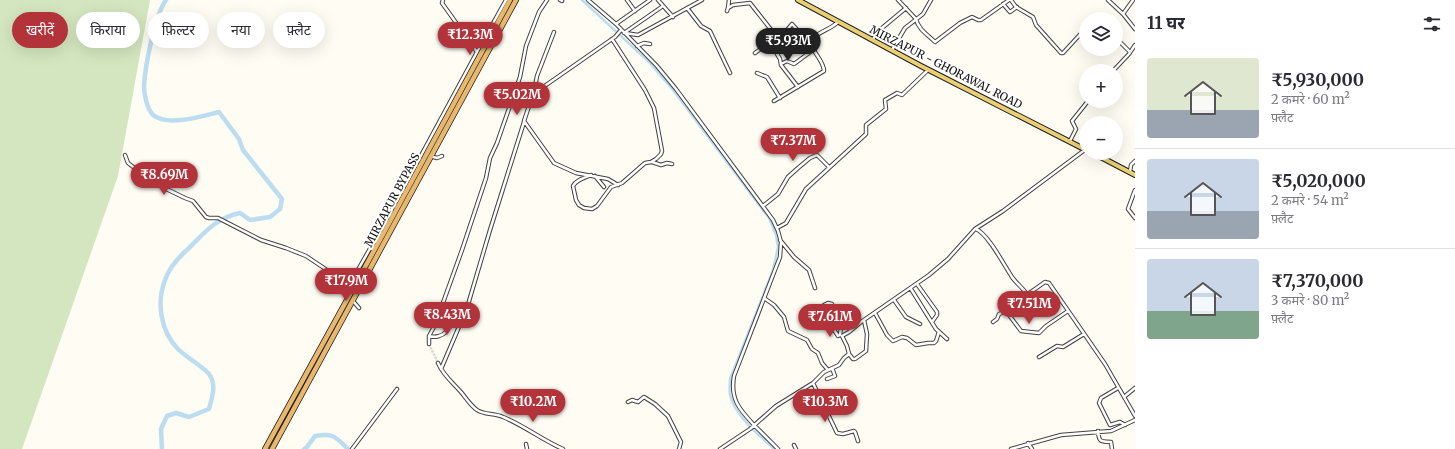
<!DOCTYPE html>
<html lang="hi">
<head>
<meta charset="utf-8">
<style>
  :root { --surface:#fff; --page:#f7f7f7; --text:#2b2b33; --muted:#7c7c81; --line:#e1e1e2; --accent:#b2343a }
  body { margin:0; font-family:Merriweather,"Noto Sans Devanagari",serif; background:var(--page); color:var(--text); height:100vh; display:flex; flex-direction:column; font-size:15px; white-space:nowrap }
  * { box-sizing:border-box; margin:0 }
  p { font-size:13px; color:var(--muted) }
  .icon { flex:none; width:22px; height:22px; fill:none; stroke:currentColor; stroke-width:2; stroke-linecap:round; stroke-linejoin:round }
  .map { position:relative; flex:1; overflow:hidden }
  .details { display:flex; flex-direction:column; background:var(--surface); width:320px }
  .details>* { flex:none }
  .hud { position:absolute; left:12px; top:12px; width:380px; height:36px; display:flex; gap:8px }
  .tools { position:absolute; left:1079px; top:12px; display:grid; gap:8px }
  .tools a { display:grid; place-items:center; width:44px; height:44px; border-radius:50%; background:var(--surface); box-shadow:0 4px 16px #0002; font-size:20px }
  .price { position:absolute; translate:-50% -34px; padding:0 9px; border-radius:14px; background:var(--accent); color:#fff; font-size:13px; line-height:26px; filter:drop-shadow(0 1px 2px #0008) }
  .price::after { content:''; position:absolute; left:50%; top:24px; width:12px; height:9px; margin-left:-6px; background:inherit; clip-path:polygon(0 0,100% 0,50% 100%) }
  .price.current { background:#222; color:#fff }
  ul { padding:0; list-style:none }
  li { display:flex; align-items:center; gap:12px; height:100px; padding:0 12px }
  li+li { border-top:1px solid var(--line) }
  li span { display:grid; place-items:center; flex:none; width:112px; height:80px; border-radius:4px; color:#555 }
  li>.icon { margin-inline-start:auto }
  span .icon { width:48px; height:48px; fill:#fffc; stroke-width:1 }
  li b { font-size:17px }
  h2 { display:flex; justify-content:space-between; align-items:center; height:48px; padding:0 12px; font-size:17px }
  .pill { padding:0 14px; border-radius:18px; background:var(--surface); box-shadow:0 4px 16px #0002; font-size:14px; line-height:36px }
  .pill.current { background:var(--accent); color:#fff }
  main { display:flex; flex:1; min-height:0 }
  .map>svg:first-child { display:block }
</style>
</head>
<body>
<main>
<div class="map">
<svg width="1135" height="449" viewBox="0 0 1135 449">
  <rect width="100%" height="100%" fill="#fefcf3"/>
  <path fill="#d3e6bf" d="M0,0H150L118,176L22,449H0Z"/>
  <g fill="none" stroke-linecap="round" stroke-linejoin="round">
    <path stroke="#bcdcf0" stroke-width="2.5" d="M582,0L649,62L673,90L769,218L776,235L778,247L773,270L730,379C730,384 729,390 730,395C735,416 759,435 774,449"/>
    <path stroke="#bcdcf0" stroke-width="4.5" d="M162,449L161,429L167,416L176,413L189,417L209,409C212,397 217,385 209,374C201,365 187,358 178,349C161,332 156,303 165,280C169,268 179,257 188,249C205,232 216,218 240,213L250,220L270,217L280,209L282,199L243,150L239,139L219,112C202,116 168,127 153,115C147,109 144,94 144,86C145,66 155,15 166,0
      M304,449L307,447L315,436C333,433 335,436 348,449"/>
    <path stroke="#dad8d1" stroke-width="2.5" stroke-dasharray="2.5 1" stroke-linecap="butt" d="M429,344L438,363"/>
    <defs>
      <path id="minor" d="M443,0L442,3L477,52L506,0
        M560,0L562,1
        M588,0L616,24L657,66L676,89L773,220L778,231L781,242L780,257L734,376C730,399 739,409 754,425C762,433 770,441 778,449
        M627,0L635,11
        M658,0L673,17
        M898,0L916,19C918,29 928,35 935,42L960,23L972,17L978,20H981L1009,0
        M1011,0L1016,7L1033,17L1036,25L1061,53H1063L1086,28
        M1108,0L1123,14L1135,29
        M1003,4L1010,12L1017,7
        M687,8L701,26L710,31L730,73
        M728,8L733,5L750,3L780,41L787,30L792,24L803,36L810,41
        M727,11L728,8L729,0
        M1123,14L1133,0
        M616,24L650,0
        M624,33L663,6
        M625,33L638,35L702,0
        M1116,38L1130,52
        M872,40L882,28L906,8
        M770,42L780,59L781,65L798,87
        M637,46L644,43L650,44
        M892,50L905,28L923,14L931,0
        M755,53L777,37
        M781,64L787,61L794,64L813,50
        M1113,71L1129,54L1135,45
        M757,73L767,77L780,98
        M534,92L537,76L554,32
        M774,101L824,71C824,61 812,52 810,41C817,32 830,30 838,22
        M1070,141L1076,129L1072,121L1088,101
        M125,155L128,163L154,183L185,198L193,201L206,217L209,218H218L261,240L286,248L306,256L330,272L344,286L347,287L355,275L384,224L477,52
        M430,156L437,158L442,156
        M652,162L661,165L667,163L672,164
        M1130,172L1131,165L1135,161
        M591,175C584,178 576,180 573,186L576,200L579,205L584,208L592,209L597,206L611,187L622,183L645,163L651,162L656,159L661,154L662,151L654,108L645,90L612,39
        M595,176L604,187
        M618,185L608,179L576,173L554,163L524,121L531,100L536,92L615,37L621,30
        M1135,190L1128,209L1135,218
        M763,206L778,194L788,177L798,168L810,158L817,155L829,167
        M777,228L786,223L806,189L866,134V125L886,109L885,100L897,93L902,95L928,70
        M976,229C988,234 1004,265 1012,277C1016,283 1022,287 1026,293L1028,294L1045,282L1049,283L1105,364L1135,416
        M780,240L794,257L809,270L815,288
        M917,284L937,312V315L932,322
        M911,289L936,329L947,339
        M1028,294L1006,311L1021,331L1039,333L1046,326L1068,311
        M764,298L774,305L784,317L788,331L807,340L812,349L818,353L822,363L828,370
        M894,300L906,317L920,324
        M353,301L359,308
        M824,305L828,303L832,304L841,327L840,335
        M875,313L887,335L893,341L902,337L907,338L916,345L928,343H934L936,341L939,332
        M829,322L838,336L840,335
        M993,322L997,319L999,314L1007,311
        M429,336C435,338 442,336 446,332
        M429,344V336L435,325L462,250L486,178L490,158L497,143L520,77L526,46L539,12L547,0
        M849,354L853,359H855L866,351L867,334L864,320
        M1039,357L1057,346L1063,347L1084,334
        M438,363C443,375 452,382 461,392C466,398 470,405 477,410C484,415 495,413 503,417C525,426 542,440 563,449
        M441,369L467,308L490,230L524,122
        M827,379L835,376L832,368
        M813,383L837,433L843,434L854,431L855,432L858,441
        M1118,388L1101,398L1099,403L1110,425L1120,422L1125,425
        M1124,397L1135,388
        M628,402L632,400L638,402L644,397L655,404L668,416L681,442L679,449
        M1098,431C1099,444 1102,441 1111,442L1112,449
        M1028,443L1032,449
        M526,444L527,449
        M794,445L796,449
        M352,449L397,389
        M720,449L750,429L776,406L813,383L824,372L839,365L844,358L849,354L847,346L842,336L849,332L861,322L929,275L948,259L975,229L1003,211L1086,149
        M1011,449L1061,435L1111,431L1135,420"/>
      <path id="primary" d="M798,0L921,66L1086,150
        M1093,153L1135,175"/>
      <path id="trunk" d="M265,449L387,227L510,0
        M272,449L516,0"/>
    </defs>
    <use href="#minor" stroke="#424242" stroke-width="4.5"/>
    <use href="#primary" stroke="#202020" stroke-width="6"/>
    <use href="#trunk" stroke="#202020" stroke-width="6"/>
    <use href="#minor" stroke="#fff" stroke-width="2.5"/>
    <use href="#primary" stroke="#ebcf75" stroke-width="4"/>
    <use href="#trunk" stroke="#e8b86e" stroke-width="4.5"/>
  </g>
  <g text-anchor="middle" stroke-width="4" stroke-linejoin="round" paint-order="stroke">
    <g font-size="11" fill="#0f0f0f" stroke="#fff">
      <text transform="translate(946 67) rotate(27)" y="4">MIRZAPUR - GHORAWAL ROAD</text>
      <text transform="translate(392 200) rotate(-62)" y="4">MIRZAPUR BYPASS</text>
    </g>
  </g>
</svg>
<div class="tools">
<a><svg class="icon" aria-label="layers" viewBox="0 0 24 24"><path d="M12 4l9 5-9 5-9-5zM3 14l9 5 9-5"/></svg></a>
<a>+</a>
<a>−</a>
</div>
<b class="price" style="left:470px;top:56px">₹12.3M</b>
<b class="price current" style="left:788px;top:62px">₹5.93M</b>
<b class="price" style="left:517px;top:116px">₹5.02M</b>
<b class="price" style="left:793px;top:162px">₹7.37M</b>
<b class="price" style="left:164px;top:196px">₹8.69M</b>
<b class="price" style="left:346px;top:302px">₹17.9M</b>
<b class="price" style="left:1029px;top:325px">₹7.51M</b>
<b class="price" style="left:447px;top:336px">₹8.43M</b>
<b class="price" style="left:830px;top:338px">₹7.61M</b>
<b class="price" style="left:533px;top:423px">₹10.2M</b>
<b class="price" style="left:825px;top:423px">₹10.3M</b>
<div class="hud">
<a class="pill current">खरीदें</a>
<a class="pill">किराया</a>
<a class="pill">फ़िल्टर</a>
<a class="pill">नया</a>
<a class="pill">फ़्लैट</a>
</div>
</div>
<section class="details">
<h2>11 घर<svg class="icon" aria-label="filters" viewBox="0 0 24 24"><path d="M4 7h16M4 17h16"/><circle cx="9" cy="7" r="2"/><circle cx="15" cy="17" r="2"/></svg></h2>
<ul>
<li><span style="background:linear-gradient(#dfe7d0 65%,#9aa5b1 0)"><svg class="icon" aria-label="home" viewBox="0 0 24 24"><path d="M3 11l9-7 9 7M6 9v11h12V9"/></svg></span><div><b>₹5,930,000</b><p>2 कमरे · 60 m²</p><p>फ़्लैट</p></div></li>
<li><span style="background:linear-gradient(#c9d6e8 65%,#9aa5b1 0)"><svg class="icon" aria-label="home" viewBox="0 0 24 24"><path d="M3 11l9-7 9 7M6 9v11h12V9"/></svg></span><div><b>₹5,020,000</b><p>2 कमरे · 54 m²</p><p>फ़्लैट</p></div></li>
<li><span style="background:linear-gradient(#c9d6e8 65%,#7fa58c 0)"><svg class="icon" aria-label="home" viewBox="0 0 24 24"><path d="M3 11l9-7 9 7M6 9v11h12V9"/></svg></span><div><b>₹7,370,000</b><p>3 कमरे · 80 m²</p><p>फ़्लैट</p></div></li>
</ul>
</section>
</main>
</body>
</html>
